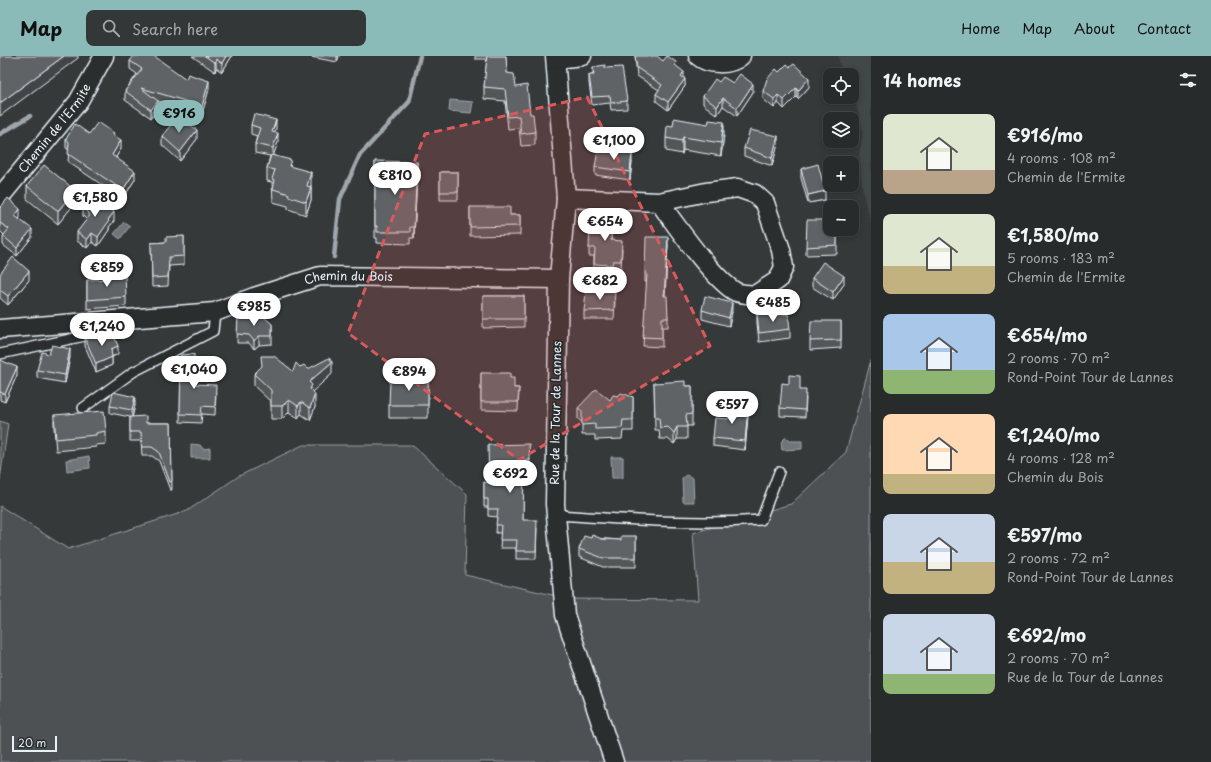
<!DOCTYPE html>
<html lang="en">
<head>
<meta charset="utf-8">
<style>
  :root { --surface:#282b2c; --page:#343738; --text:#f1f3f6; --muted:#a5a7a9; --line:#444748; --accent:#8bbbb9 }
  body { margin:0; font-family:"Playpen Sans",sans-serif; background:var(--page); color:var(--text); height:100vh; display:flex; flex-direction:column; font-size:15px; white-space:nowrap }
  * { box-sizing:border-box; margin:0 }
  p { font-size:13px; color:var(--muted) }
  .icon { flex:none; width:22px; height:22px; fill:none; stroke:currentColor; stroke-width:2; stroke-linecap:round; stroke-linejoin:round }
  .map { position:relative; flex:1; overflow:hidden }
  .side { display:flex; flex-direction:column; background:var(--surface); width:340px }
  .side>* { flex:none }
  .fabs { position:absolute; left:823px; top:12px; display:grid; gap:8px }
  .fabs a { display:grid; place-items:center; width:36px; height:36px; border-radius:8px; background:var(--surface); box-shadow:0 2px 6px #0003,0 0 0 1px var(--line); font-size:20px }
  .scale { position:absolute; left:12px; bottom:10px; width:45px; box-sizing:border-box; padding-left:4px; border:2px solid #e8f1f8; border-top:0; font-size:11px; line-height:14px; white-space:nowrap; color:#e8f1f8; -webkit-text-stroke:3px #2a2d2e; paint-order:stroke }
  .price { position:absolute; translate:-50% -34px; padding:0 9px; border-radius:14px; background:#fff; color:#222; font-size:13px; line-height:26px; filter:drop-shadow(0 1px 2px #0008) }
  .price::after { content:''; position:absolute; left:50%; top:24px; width:12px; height:9px; margin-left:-6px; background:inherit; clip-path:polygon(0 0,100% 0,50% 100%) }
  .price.on { background:var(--accent); color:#111 }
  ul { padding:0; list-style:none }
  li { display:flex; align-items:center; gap:12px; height:100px; padding:0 12px }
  li span { display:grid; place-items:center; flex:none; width:112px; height:80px; border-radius:8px; color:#555 }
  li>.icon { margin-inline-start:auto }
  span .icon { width:48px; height:48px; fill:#fffc; stroke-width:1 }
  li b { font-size:17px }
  h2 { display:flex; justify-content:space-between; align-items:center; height:48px; padding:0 12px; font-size:17px }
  header { display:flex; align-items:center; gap:24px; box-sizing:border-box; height:56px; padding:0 20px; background:var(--accent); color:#111 }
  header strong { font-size:19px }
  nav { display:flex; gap:22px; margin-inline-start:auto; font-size:14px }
  .search { width:280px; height:36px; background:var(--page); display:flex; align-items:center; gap:10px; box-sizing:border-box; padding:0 14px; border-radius:8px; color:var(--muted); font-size:15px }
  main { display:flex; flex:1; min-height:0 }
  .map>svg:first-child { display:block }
</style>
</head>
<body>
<header>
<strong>Map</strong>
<div class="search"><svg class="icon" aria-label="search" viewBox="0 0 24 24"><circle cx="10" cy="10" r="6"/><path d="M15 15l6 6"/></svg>Search here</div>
<nav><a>Home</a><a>Map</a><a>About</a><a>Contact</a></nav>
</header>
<main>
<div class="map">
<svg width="871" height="706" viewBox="0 0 871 706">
  <rect width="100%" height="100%" fill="#35393a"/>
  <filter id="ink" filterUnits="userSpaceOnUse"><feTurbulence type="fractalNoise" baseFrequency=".025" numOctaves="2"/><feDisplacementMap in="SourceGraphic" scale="8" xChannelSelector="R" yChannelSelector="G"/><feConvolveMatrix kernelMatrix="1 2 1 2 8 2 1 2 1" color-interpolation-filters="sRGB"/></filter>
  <g filter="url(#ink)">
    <path fill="#424647" d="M838,0H871V168L863,137L859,99L863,75L856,48L852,41V19H842Z"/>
    <path fill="#4d5152" stroke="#9aa1a5" d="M871,304V706H0V450L68,493L187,455L239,420L303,389H412L467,438L465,519L570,543L698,544L693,477L791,448L846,396Z
      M0,365L8,368L0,424Z"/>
    <path fill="#707579" stroke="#a0a7ac" d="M450,44L473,46L471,57L449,55Z
      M124,166L130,170L120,183L114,178Z
      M786,381L790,385H802V393L782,394L781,386Z
      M191,388L200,389L203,393L210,392V402H191Z
      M89,400L90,412L67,415L66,404Z
      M611,401H623V422H612Z
      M686,419L693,422L694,446H683L682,422Z"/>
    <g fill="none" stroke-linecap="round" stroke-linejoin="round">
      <path stroke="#a0a7ac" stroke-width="4.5" d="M0,78L30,60
        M334,201L340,143L360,99L409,46L420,0"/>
      <defs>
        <path id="service" d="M0,298L94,278L101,272L102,265
          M83,352L133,316L213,275L215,256
          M556,459C624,463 692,469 761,464L779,416"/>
        <g id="minor">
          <path d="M555,0L566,142L559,223L555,448L565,559L614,706"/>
          <path d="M698,0C708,9 730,10 741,0"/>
          <path d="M556,3L582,0"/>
          <path id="s1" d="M0,141L78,46L104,0"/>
          <path d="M566,142L659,146L706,136L738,132L755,138L765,147L781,194L784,211L778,224L755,239C749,238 741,238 736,236C713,223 676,169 659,146"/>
          <path id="s2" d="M0,273L215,256L254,241L320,220L559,223"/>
        </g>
      </defs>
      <use href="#service" stroke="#e8f1f8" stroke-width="12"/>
      <use href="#minor" stroke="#e8f1f8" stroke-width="21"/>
      <use href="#service" stroke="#2a2d2e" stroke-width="9"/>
      <use href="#minor" stroke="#2a2d2e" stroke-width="18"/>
    </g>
    <path fill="#525557" stroke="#e8f1f8" d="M192,0H232L222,16L216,12L215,16Z
      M311,0H339L337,6L311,1Z
      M475,0H506L507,17L516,31L530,58L535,76V89L521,90L519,72L508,73L505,45L484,43V31L487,3H475Z
      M635,0L663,5L676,11L684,22L685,30L668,54L656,45V38L659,34L637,20Z
      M130,5L186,23L209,33L202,58L158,45V53L151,62L125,44V35L137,18L130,13Z
      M593,11L605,12L627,45V53L611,54L610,47L592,49L589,27V19H593Z
      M779,16L809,31L798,43L796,41L784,53L778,47L774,52L763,43V35Z
      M719,26L733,27L753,36L737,60L723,50L717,59L703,48V40Z
      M251,69L276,73L275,76L278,86L273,99L291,110L311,129V144L306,159L288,153V150L273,146L272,126L267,125V112L270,100L255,97V88L257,80L251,78Z
      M89,78L114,80L121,93L116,101L135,123L123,143L68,106L69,94L66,92V83Z
      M724,79L721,100L683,94L682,98L666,95V82Z
      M162,80L197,83L180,105L162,89Z
      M778,88L772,110L744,100V92Z
      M375,105L417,118L414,182H410V188L377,187V182H375Z
      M632,106L630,124L595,119V111Z
      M801,113L825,144L808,147L801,122Z
      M440,116H458V144H440Z
      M27,130L75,147L58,168L27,143Z
      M470,151L510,159H520V179L470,180Z
      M0,152L20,162L19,163L32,181L17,200L3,189V180L4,179L0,175Z
      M83,152L114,165L109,171V174L98,190L92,186L87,192L77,185V176L87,164L83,160Z
      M612,165L611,184L622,193L621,213H613L612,217L594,216V200H589V192L598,172Z
      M837,175V198L806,199V191Z
      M184,180V209L169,210L168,230L152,231L151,187L166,186Z
      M668,189L665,240L668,262V271H662V291L643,290L647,226H645V217Z
      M0,218L29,224L8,249L0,242Z
      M812,222L844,228L833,244L812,231Z
      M87,224L126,241V250L87,253Z
      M483,240H524V271L483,272Z
      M615,244L614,263H584V255Z
      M702,254L732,256L729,270L702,263Z
      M757,258L772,259L790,273V282L759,286L757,267Z
      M238,261L272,268V288L259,289L254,293L249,287H237Z
      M841,265V292L810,294V285Z
      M102,281L118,298L112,301V309L96,316L85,290V282Z
      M49,298L70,301L65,327L37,322V314Z
      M181,299L194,328L216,337L215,359L202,358L201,367L180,366Z
      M0,304L17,319L5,346L0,344Z
      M300,311L308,313L332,318L312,335L315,351L310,364L301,358L298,362L289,356L282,363H271V346L254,330V318L293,315Z
      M481,317L510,322L514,332H519L518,355L481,354Z
      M428,322V362H389V349Z
      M654,327L685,330H692V370H687V383H677L674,388L668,383H660L659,374H655Z
      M800,334L806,342L805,361L780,360V352Z
      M633,341V375H623L622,383L595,384V379H582V366L578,363V352L610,344Z
      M135,349L132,361L146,367H171L172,434H170L159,405L152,400H142L141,385H130V361L110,357V350Z
      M54,359L106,375V388L96,389V391L56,395L54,372Z
      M748,360L745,394L713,390V382L728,363Z
      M529,388L530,411H524L523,464L537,472L536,503H516V492H500L501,477H496L497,461L488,460V451H484V426L489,427Z
      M636,480V511H603L579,501V493L591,482L621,484Z"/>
    <path fill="#424547" stroke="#e8f1f8" d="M64,0H78V2L0,60V47Z
      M226,0H232L222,16V7Z
      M337,0H339L337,6Z
      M216,3V12L215,16V7Z
      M684,16V23L681,20Z
      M809,22V31L798,43V35Z
      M685,23V30L668,54V46Z
      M209,25V33L202,58V50Z
      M753,28V36L737,60V52Z
      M796,32V41L784,53V44Z
      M778,39V47L774,52V43Z
      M723,42V50L717,59V51Z
      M158,45V53L151,62V54Z
      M276,64V73L272,85V76Z
      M724,66V79L721,100V87Z
      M197,74V83L180,105V96Z
      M278,77V86L273,101V92Z
      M778,80V88L772,110V102Z
      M683,81V94L682,98V85Z
      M121,84V93L112,107V99Z
      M632,97V106L630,124V116Z
      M417,106V118L414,182V171Z
      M135,115V123L123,143V134Z
      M311,116V129L307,143V130Z
      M311,131V144L306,159V146Z
      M75,134V147L58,168V155Z
      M825,135V144L808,147V139Z
      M20,153V162L15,168V160Z
      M114,156V165L109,171V174L98,190V181L108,164Z
      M32,173V181L17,200V192Z
      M92,177V186L87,192V184Z
      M668,181V189L664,249V240Z
      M29,215V224L8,249V240Z
      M844,220V228L833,244V236Z
      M732,247V256L729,270V262Z
      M259,280V289L254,293V285Z
      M118,290V298L111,301V293Z
      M70,293V301L65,327V319Z
      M112,301V309L96,316V308Z
      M332,306V318L312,336L310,345L309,326Z
      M17,311V319L5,346V338Z
      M315,338V351L310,364V352Z
      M135,341V349L132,362V354Z
      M289,344V356L282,363V350Z
      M301,346V358L298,362V350Z
      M748,352V360L745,394V385Z
      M677,371V383L674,388V377Z"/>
    <path fill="#5f6365" stroke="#e8f1f8" d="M0,0H64L0,47Z
      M134,0H154L186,23L188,18L209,25L202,50L141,32L158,45L151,54L125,35L142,13L130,5Z
      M205,0H226L222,7L216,3L215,7Z
      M487,0H506L507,17L514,18L516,31L527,29L530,58H533L535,76L521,78L519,60L508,61L505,33L484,31Z
      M635,0H657L663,5L667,0L676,6L675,9L684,16L681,20L685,23L668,46L656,38L662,29L637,12Z
      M787,8L790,11L794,8L809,22L798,35L796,32L784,44L778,39L774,43L763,35L767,23L776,13L779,16Z
      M605,9V12L622,11L627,45L611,47L610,40L592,41L589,19H594L593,11Z
      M740,18L753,28L737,52L723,42L717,51L703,40L715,23L719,26L723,21L733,27Z
      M254,58L276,64L272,76L278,77L273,92L255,88L260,72L251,69Z
      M178,60L197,74L180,96L162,80Z
      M674,62L708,68L709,64L724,66L721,87L683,81L682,85L666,82L667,69L673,70Z
      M98,66L114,77L113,79L121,84L112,99L135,115L123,134L68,98L69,86L66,83L75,68L89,78Z
      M750,74L778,80L772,102L744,92Z
      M598,94L632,97L630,116L595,111Z
      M271,99L291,104L289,110L311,116L307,130L311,131L306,146L288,140L289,138L273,133L275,124L272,123L275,114L267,112Z
      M375,105L417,106L414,171H410V176H377V170H375Z
      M818,108L825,135L808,139L801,113Z
      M44,109L75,134L58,155L27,130Z
      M440,116H458V136H440Z
      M93,139L114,156L108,164L109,165L98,181L92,177L87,184L77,176L90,159L83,152Z
      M8,142L20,153L15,160L32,173L17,192L3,180L9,173L0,167V152Z
      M470,151H510V159H520V170L470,171Z
      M599,156L612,158L611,184L622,185L621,205H613L612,209L594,208L595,192H589L590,171L598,172Z
      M807,164H824L825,175H837V189L806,191Z
      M184,180V200L169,201L168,221L152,222L151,187L166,186V181Z
      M646,181H668L664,240H667L668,262H662V282L643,281L647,218L645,217Z
      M13,201L29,215L8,240L0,234V218Z
      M823,206L844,220L833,236L812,222Z
      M125,218L126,241L87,244V224L109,223V219Z
      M586,235H615L614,254L584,255Z
      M483,240H524V263H483Z
      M705,240L732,247L729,262L702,254Z
      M772,257V259L788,258L790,273L759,277L757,258Z
      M263,260L272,268V280H259L254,285L249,279L237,278L238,261L260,262Z
      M811,265H841V284L810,285Z
      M101,277L102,281L113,277L118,290L111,293L112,301L96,308L85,282Z
      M52,289L70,293L65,319L37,314L42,296L49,298Z
      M194,298V328L216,329L215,351L202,350L201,359L180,358L181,299Z
      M261,300H274L293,315L296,307L300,311L304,309L308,313L329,302L332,306L309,326L312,329L310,333L315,338L310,352L301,346L298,350L289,344L282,350H271V334L254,318L262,310Z
      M0,304L17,311L5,338L0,336Z
      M481,317H510V322H514V332H519L518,346H481Z
      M789,319L800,320V334H806L805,354L780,352L782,327L789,328Z
      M428,322V349H389L390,324Z
      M685,325V330H692V358L686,359L687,371H677L674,377L668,371L660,372L659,362H655L654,327Z
      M596,333L610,344L613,339L618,340L621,337L633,341V364H623L622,372L595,373V368L582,369V355L578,352Z
      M113,336L135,341L132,354L110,350Z
      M729,350L748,352L745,385L713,382L715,362L728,363Z
      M104,355L106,375L96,377V379L56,383L54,359Z
      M146,360V367H171L172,425L170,426L159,396L152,391H142L141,376H130V361Z
      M529,388L530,404H524L523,464H537L536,495H516L517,484H500L501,469H496L498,453H488V443H484V426L489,427L488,389Z
      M592,479L602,483L621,484V480H636V502H603L579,493L584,480L591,482Z"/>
  </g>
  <path fill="#da5a5c" fill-opacity="0.2" stroke="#da5a5c" stroke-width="3" stroke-dasharray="8 5" stroke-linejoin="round" d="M587,41L710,290L519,404L348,277L425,78Z"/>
  <g text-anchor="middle" stroke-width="3.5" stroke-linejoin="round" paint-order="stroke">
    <g font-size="12" fill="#e8f1f8" stroke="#2a2d2e">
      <text dy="4" stroke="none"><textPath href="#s1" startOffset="88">Chemin de l'Ermite</textPath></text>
      <text dy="4" stroke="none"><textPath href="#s2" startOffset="355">Chemin du Bois</textPath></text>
      <text transform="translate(556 357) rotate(-89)" y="4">Rue de la Tour de Lannes</text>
    </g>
  </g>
</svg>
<div class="fabs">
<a><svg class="icon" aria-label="locate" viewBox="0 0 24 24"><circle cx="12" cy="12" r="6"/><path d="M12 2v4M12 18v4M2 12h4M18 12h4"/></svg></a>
<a><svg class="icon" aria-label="layers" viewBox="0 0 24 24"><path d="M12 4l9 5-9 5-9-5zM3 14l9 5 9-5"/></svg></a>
<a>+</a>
<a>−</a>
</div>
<div class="scale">20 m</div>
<b class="price on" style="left:179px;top:78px">€916</b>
<b class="price" style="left:614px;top:105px">€1,100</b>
<b class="price" style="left:395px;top:140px">€810</b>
<b class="price" style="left:95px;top:162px">€1,580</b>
<b class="price" style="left:605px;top:186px">€654</b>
<b class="price" style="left:107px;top:232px">€859</b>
<b class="price" style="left:600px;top:245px">€682</b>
<b class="price" style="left:773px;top:267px">€485</b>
<b class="price" style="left:254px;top:271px">€985</b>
<b class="price" style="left:102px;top:291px">€1,240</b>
<b class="price" style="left:194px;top:334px">€1,040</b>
<b class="price" style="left:409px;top:336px">€894</b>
<b class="price" style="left:732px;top:369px">€597</b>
<b class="price" style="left:510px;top:438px">€692</b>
</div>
<section class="side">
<h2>14 homes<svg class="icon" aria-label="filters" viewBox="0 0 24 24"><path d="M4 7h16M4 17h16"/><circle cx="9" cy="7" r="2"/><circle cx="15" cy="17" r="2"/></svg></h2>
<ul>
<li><span style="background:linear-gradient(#dfe7d0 70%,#b9a48a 0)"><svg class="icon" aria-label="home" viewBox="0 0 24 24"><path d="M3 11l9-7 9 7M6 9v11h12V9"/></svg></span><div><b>€916/mo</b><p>4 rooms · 108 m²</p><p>Chemin de l'Ermite</p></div></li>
<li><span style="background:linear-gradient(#dfe7d0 65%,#c2b280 0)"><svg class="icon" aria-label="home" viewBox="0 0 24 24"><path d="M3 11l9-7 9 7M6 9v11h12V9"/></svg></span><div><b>€1,580/mo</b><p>5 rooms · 183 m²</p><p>Chemin de l'Ermite</p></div></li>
<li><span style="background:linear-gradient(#a9c7e8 70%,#8fb573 0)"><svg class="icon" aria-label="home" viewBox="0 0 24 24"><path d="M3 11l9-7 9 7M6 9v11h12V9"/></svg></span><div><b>€654/mo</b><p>2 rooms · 70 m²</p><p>Rond-Point Tour de Lannes</p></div></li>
<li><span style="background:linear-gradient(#ffd9b3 75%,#c2b280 0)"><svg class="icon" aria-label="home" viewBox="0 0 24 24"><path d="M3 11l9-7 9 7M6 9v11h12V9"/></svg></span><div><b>€1,240/mo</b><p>4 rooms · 128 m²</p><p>Chemin du Bois</p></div></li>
<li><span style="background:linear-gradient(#c9d6e8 60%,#c2b280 0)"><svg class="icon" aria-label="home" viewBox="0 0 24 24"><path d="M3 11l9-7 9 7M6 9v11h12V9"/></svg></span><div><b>€597/mo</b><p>2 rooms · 72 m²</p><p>Rond-Point Tour de Lannes</p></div></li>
<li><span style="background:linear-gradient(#c9d6e8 75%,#8fb573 0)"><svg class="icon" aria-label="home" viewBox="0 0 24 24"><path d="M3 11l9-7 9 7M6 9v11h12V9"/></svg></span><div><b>€692/mo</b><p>2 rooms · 70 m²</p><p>Rue de la Tour de Lannes</p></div></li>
</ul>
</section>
</main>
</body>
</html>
